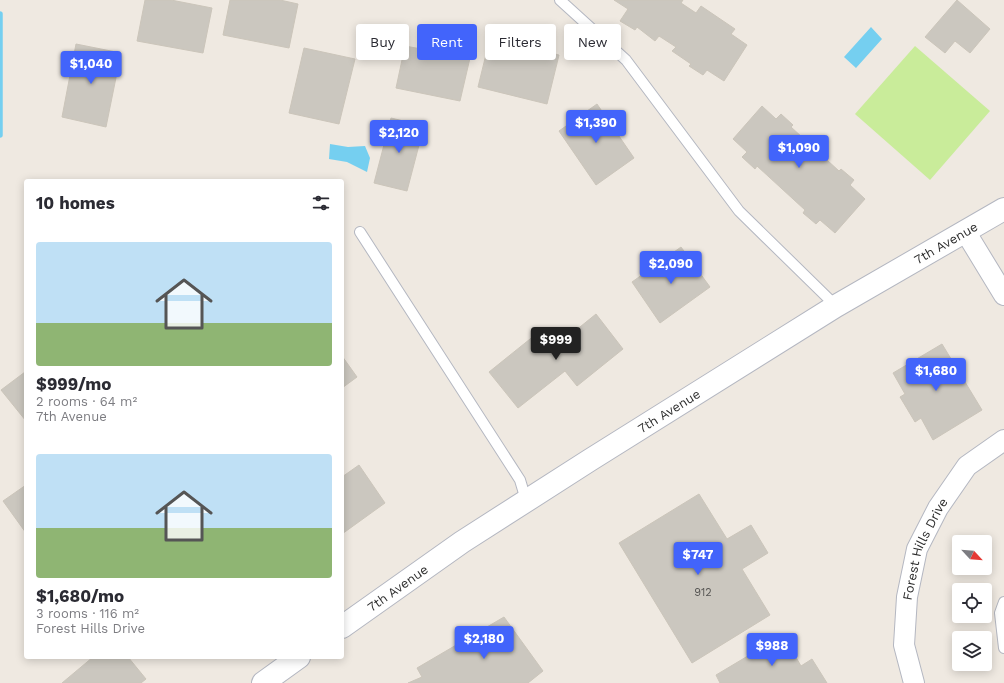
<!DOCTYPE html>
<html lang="en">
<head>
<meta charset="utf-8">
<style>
  :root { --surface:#fff; --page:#f7f7f7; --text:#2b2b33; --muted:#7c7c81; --accent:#4264fb }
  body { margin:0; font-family:"Work Sans",sans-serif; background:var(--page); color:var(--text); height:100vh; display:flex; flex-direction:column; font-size:15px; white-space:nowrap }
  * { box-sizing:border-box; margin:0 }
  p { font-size:13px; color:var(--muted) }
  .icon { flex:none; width:22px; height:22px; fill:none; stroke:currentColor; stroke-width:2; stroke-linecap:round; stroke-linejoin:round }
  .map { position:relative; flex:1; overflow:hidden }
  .panel { position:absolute; left:24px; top:179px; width:320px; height:480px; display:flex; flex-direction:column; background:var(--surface); border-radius:4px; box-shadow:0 2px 10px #0003 }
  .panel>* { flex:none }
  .hud { position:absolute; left:356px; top:24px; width:380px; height:36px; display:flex; gap:8px }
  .needle { width:26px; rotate:116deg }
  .buttons { position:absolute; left:952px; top:535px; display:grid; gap:8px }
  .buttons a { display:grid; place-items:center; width:40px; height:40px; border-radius:4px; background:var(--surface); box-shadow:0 2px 10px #0003; font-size:20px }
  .price { position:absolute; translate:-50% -34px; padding:0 9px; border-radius:4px; background:var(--accent); color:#fff; font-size:13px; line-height:26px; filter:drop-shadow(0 1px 2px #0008) }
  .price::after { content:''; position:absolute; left:50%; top:24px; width:12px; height:9px; margin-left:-6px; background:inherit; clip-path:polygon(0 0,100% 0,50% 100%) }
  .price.current { background:#222; color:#fff }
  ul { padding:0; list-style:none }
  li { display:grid; align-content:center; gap:8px; height:212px; padding:0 12px }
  li span { display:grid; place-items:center; height:124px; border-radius:4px; color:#555 }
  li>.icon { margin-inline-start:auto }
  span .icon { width:72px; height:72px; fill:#fffc; stroke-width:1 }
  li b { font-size:17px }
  h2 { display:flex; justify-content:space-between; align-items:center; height:48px; padding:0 12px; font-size:17px }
  .chip { padding:0 14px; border-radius:4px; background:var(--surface); box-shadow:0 2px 10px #0003; font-size:14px; line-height:36px }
  .chip.current { background:var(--accent); color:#fff }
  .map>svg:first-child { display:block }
</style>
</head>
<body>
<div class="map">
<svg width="1004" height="683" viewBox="0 0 1004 683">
  <rect width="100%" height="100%" fill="#efe9e1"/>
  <path fill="#c9ec9a" d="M915,46L990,111L930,180L855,114Z"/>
  <path fill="#75cff0" d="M871,27L882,39L856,68L844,57Z
    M330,144L348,147L365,146L370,158L367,172L347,162L329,159Z"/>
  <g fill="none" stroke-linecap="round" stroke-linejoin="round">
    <path stroke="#75cff0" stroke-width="5.5" d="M0,14V135"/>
  </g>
  <path fill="#cbc7bf" stroke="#cbc5ba" d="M145,0H171L212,8L203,53L137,41Z
    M230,0H280L298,4L289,48L223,35Z
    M614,0H683L681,3L696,13L701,6L735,29L731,34L747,45L724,81L707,70L703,75L689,66L691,64L672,51L676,47L659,36L655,41L637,27L635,30L620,21L628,9Z
    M957,0L990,29L970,53L955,41L945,53L925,37Z
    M490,38L559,55L547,104L478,87Z
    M76,44L121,53L106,127L62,117Z
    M405,46L470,58L460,101L396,88Z
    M304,48L355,59L339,124L289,113Z
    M597,104L634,158L596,185L559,131Z
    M762,106L776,119L781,114L793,125L791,127L839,171L841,169L854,180L850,185L865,199L835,233L820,220L816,224L803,213L805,210L757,166L755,169L742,157L747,152L733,139Z
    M391,118L424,126L407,191L374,183Z
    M681,247L710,287L660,323L632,282Z
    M596,314L623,349L577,386L565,371L518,408L489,372L540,331L554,348Z
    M942,344L982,410L933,440L921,418L915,422L900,397L905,394L893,373Z
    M342,356L357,377L342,388Z
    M25,372L26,373V421L1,390Z
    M359,465L385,503L342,534V477Z
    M26,485V533L3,501Z
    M699,494L727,539L751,525L768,553L742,569L770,615L692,663L619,543Z
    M504,617L543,671L528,683H408L422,677L417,668Z
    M783,635L801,666L812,659L827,683H720L716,675Z
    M93,657H128L146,679L141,683H62Z"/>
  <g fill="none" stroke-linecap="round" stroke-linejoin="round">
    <defs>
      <path id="service" d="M560,0L626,60L739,211L836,306
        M360,232L520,480L526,500
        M1004,602L1000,613L1004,648"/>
      <g id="minor">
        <path d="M965,231L1004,295"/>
        <path id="s1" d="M914,683L904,645L907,597L917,549L938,508L967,466L1004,440"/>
      </g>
      <g id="tertiary">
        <path id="s2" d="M342,627L462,542L590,460L836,306L1004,209"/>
        <path d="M263,683L299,657"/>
      </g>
    </defs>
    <use href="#service" stroke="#b4b7c1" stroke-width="12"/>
    <use href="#minor" stroke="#b4b7c1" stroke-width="22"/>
    <use href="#tertiary" stroke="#b4b7c1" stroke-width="24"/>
    <use href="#service" stroke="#fff" stroke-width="10"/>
    <use href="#minor" stroke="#fff" stroke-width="20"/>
    <use href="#tertiary" stroke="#fff" stroke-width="22"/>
  </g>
  <g text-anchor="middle" stroke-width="3" stroke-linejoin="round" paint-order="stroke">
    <g font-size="11" fill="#555452">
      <text x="703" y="596">912</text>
    </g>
    <g font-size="13" fill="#2e2e2e" stroke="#fff">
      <text dy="5" stroke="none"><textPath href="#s2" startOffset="716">7th Avenue</textPath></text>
      <text dy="5" stroke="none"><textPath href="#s2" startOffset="392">7th Avenue</textPath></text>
      <text dy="5" stroke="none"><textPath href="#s1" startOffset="139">Forest Hills Drive</textPath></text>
      <text dy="5" stroke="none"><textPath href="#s2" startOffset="68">7th Avenue</textPath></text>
    </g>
  </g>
</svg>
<div class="buttons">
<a><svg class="needle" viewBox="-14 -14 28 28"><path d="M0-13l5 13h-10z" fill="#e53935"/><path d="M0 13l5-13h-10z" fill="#7c7c81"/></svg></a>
<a><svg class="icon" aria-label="locate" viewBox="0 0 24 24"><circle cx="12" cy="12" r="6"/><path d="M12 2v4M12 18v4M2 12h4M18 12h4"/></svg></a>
<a><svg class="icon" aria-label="layers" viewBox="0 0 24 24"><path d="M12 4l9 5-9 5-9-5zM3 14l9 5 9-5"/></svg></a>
</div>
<b class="price" style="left:91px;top:85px">$1,040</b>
<b class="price" style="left:596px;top:144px">$1,390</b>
<b class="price" style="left:399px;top:154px">$2,120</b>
<b class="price" style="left:799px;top:169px">$1,090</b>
<b class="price" style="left:671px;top:285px">$2,090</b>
<b class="price current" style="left:556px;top:361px">$999</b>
<b class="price" style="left:936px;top:392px">$1,680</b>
<b class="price" style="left:698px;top:576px">$747</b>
<b class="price" style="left:484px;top:660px">$2,180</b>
<b class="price" style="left:772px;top:667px">$988</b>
<div class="hud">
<a class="chip">Buy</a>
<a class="chip current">Rent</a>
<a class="chip">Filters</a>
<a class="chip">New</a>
</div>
<section class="panel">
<h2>10 homes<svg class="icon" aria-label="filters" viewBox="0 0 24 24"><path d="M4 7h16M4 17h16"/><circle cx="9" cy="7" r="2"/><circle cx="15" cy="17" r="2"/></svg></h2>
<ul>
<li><span style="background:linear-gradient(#bfe0f5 65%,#8fb573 0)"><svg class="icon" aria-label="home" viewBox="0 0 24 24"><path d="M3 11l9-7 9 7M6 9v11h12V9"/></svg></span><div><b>$999/mo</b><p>2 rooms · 64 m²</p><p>7th Avenue</p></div></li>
<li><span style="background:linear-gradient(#bfe0f5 60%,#8fb573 0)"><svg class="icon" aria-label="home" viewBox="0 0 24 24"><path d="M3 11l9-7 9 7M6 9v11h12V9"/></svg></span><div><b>$1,680/mo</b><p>3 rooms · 116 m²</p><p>Forest Hills Drive</p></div></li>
</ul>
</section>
</div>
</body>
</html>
